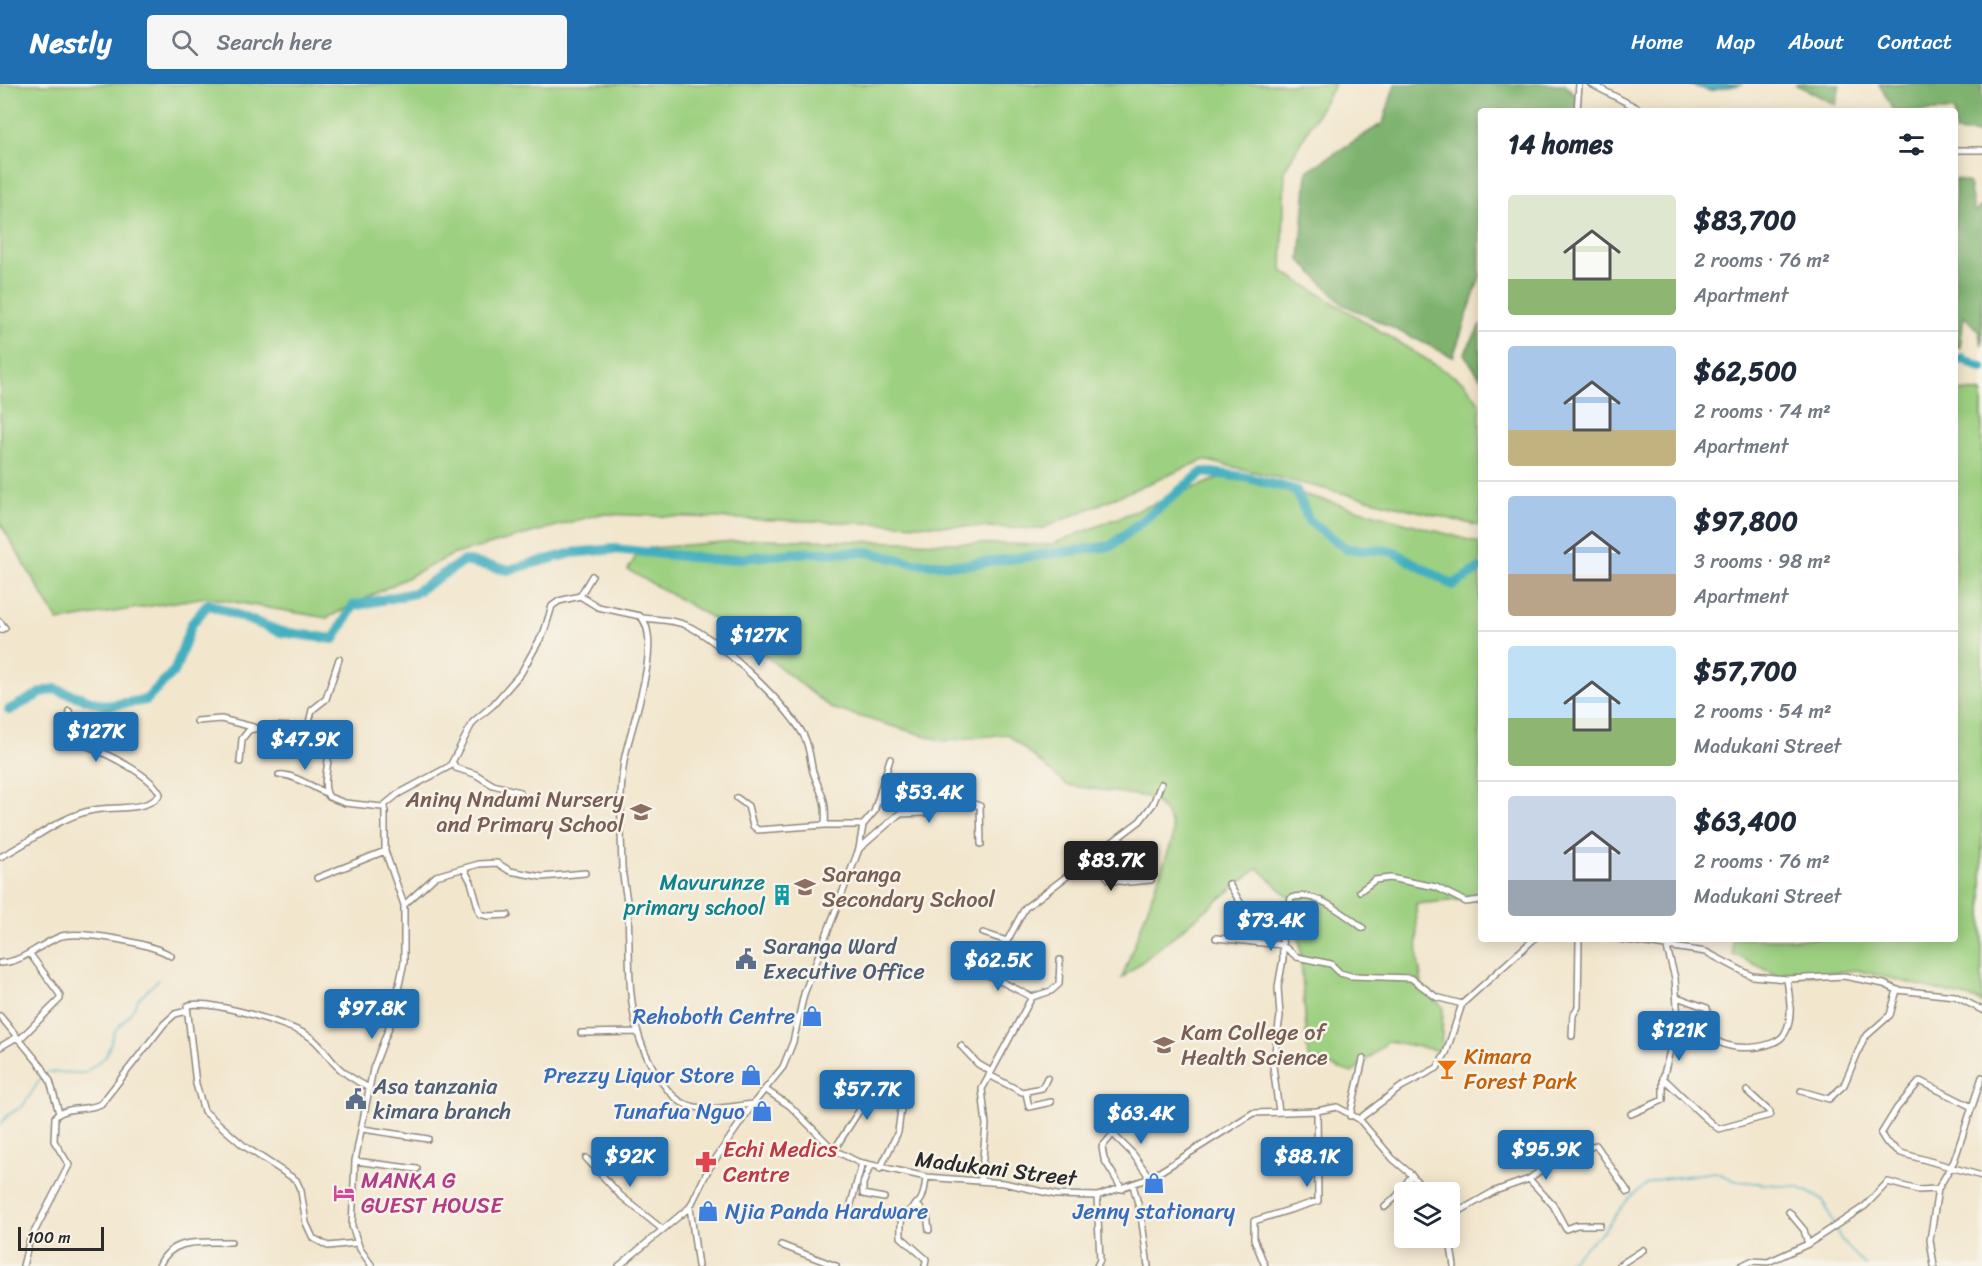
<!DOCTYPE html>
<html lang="en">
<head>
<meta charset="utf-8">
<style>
  :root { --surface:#fff; --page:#f6f6f7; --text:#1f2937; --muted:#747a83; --line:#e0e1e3; --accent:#1f6fb2 }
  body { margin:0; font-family:Sriracha,sans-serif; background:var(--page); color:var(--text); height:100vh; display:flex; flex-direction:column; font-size:22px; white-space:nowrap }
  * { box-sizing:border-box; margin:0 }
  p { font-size:20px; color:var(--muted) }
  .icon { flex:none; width:33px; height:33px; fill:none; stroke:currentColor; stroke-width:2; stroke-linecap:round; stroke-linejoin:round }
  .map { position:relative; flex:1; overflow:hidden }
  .sheet { position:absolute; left:1478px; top:24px; width:480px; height:834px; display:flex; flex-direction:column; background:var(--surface); border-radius:6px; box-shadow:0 3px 15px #0003 }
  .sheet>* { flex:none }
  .buttons { position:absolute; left:1394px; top:1098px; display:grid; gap:12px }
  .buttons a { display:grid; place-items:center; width:66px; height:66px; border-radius:6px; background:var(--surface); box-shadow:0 3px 15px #0003; font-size:30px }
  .scale { position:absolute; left:18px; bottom:15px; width:86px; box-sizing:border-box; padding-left:6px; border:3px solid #2b2b2b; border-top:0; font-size:16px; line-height:21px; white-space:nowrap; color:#2b2b2b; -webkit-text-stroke:4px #f7f3e8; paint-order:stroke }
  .price { position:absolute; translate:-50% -51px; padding:0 14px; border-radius:6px; background:var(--accent); color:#fff; font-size:20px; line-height:39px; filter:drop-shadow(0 2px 3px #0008) }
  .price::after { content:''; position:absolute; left:50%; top:36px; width:18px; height:14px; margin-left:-9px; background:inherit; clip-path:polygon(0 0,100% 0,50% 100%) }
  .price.active { background:#222; color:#fff }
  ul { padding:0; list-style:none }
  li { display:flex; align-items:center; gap:18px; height:150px; padding:0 30px }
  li+li { border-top:2px solid var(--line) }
  li span { display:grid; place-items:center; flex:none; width:168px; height:120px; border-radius:6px; color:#555 }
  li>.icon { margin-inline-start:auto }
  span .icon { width:72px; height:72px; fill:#fffc; stroke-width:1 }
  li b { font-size:26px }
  h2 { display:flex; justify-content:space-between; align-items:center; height:72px; padding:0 30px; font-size:26px }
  header { display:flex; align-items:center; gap:36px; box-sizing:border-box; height:84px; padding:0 30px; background:var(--accent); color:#fff }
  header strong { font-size:28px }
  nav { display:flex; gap:33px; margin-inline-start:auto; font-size:21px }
  .search { width:420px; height:54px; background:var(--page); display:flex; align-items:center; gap:15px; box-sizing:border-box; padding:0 21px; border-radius:6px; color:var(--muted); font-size:22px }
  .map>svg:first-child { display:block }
</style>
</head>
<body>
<header>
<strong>Nestly</strong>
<div class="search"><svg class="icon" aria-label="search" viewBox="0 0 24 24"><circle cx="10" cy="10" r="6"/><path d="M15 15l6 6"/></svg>Search here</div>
<nav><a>Home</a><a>Map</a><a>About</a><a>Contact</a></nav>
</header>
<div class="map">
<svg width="1982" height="1182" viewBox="0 0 1982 1182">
  <rect width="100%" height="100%" fill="#f7f3e8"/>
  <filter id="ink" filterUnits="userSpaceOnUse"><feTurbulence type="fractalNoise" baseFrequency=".0167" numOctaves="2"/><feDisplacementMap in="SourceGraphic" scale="12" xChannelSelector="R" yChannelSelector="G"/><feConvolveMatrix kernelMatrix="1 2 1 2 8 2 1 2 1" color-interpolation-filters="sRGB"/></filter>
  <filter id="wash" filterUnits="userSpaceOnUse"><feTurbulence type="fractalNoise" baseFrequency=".008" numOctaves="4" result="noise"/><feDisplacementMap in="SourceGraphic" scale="24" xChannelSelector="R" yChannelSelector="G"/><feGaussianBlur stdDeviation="1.35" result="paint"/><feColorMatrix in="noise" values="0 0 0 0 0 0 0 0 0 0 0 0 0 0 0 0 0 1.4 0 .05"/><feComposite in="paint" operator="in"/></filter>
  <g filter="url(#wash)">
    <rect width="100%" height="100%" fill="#f2e6cd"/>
    <path fill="#9dd080" stroke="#647e56" stroke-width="1.5" d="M0,0H1335L1285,85L1282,187L1465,299L1480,320V442L1204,376L1041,445L600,430L452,471L327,534L206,513L58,537L0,439Z
      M1955,307L1982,308V920L1978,916L1857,886L1781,893L1733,870L1732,855H1954Z
      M1229,390L1480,459V814L1416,820L1418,876L1423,906L1443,923L1441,967L1388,957L1352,989L1308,974L1297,821L1258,784L1122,894L1172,757C1176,738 1163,722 1148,713L1067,701L1007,650L943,657L831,624L732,545L628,486L640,465L758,455L1050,461Z"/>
    <path fill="#7eb26e" stroke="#546e4c" stroke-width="1.5" d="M1395,0H1565L1578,15L1573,27H1480V193L1453,273L1342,220L1300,176L1307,87L1383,39Z
      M1795,0H1840L1836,21Z
      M1879,0H1982V50L1955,48L1954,27H1894Z
      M1955,95L1969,99L1974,128L1982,122V261L1978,247L1964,232L1960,263L1955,264Z
      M1480,242V293L1464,270Z"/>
    <path fill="#42afbf" stroke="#366d75" stroke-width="1.5" d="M1687,0H1743L1710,7Z"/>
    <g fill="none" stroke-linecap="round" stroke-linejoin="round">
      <path stroke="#42afbf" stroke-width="1.5" d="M47,988L85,989L106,972L115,947L130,930L139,914L158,896
        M0,1041L8,1031L23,1022L43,991
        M1835,1144L1842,1157L1866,1182
        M1564,1182L1603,1147L1630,1113L1647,1100L1661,1095L1715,1088L1736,1097L1798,1103L1823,1116L1833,1140"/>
      <path stroke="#42afbf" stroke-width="10" d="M1954,278L1962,274L1982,284
        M9,626L43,608L55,605L106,622L146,616L175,586L191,541L208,520L281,548L334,555L353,522L414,509L464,477L508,486L572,469L614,465L721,476L797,469L867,468L914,479L963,481L1111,462L1203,388L1244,393L1296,406L1309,437L1347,465L1392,467L1453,501L1480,484"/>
    </g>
  </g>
  <g filter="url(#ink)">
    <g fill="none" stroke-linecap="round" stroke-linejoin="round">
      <defs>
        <path id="street" d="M1591,0L1643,27
          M1577,27L1579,0
          M1954,66H1982
          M580,512L598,523L640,532C665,555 629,647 624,677C619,710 621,748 622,782C623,797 627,812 628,827C630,866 627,907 637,945C642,967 661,1005 681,1018C701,1030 732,1022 753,1020
          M643,534C659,536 678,536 692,544C723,560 788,622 804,652C810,664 810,676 813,688C821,712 827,712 825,741
          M0,538L5,544L0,546
          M197,637L221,635L253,643
          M307,647L312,626L326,615L339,575
          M240,678L242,655L249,646C274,640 329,637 328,676C327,688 322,703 329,713L345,719L382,723L398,710L450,682L473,638L493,621L521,589L544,548L552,522L559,517L580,512L592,492
          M453,679L456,684L475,690L493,701L520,708
          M279,691C291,689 314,704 326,709
          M737,714L748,722L753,742L758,746L825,741H863L874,728L890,675
          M860,764L899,730L925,729L958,715L980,722L981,760
          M0,773C32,758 59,732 94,726C112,722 149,728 160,710C152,691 105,669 85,661L78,653L69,627
          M1092,774L1110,796L1129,798L1151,796
          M464,785L471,798L480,830L488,832L508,831
          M317,794L385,767
          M1229,800L1243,823L1235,856
          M1360,807L1375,796L1390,794L1436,803L1466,818L1480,816
          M404,821L436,792L479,780L497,779L510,787L542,793L585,789
          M983,849L1007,857L1025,824L1140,737L1153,720L1161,700
          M1216,854L1282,861L1297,873L1331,880L1340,889L1351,892L1411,894L1436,913L1462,920
          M1619,855L1706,868L1752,892L1787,895L1844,892L1884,900L1897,906L1955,912L1982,926
          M1667,864L1675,894L1678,935L1663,994C1671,1001 1714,1044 1719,1045L1770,1031V1028L1747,1007
          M0,879C24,878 38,861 59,853C76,845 157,860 171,872
          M976,885L1032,913
          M1677,913L1707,924C1709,932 1707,943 1711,951C1722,969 1776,967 1785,949C1794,933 1789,912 1787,895
          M0,932L42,983L50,997L59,1029
          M581,949L637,948
          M1572,952L1573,931L1578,923L1579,855
          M19,956L60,915V911L30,870
          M961,962L978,980L990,987
          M0,963L17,953
          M989,991L1022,1008L1042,1004L1047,994
          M766,1006L790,1022L834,1066L858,1078L926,1093L1004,1099L1057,1111L1097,1112L1150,1094L1253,1029L1317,1027L1337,1023L1359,1035L1401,1003L1437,984L1446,969L1462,920L1534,855
          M1801,1007L1829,1015L1844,1001L1864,954L1890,931L1897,906
          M1026,1009L1029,1023L1051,1018
          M1970,1022L1920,997L1897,1024L1881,1050L1886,1058L1901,1069L1982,1092
          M1101,1027L1113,1050L1102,1063L1104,1075L1122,1105
          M1279,1028L1273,982L1280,932L1278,903L1283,875L1282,849L1291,814C1314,805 1346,831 1363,844
          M1631,1030L1663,1016V994
          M1350,1032L1363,975
          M1359,1035L1393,1075L1412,1091L1425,1108
          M363,1045L428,1055
          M1113,1050L1133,1070L1150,1094
          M834,1066L859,1027L872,992
          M586,1074L620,1111L662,1145
          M355,1077L417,1085
          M870,1082L863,1100V1110L884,1114
          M880,1085L898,1048L902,1017
          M1529,1095L1553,1121L1566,1145L1577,1141H1600
          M981,1096L986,1041L982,1005L1032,913L1051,907L1059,900L1060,876
          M1133,1101L1141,1131L1148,1182
          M916,1120L927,1131L929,1146
          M690,1123L698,1182
          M1385,1123L1397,1112L1412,1091
          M1789,1128L1804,1146L1808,1160
          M848,1131L862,1079
          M1449,1133L1495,1107L1529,1095L1555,1076L1596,1061L1628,1108
          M1449,1151L1454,1182
          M357,1159L328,1162L313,1154L306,1139L301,1107L296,1096L244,1062L204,1027L196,1000L187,922C203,913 294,941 310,953C322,961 328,974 338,983C347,992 358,998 369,1004
          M781,1161L836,1182
          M23,1182L29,1158L69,1081L54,1057L55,1033C65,1022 87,1027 101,1020L164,940L175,930L187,927
          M159,1182C172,1152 203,1159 231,1158
          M372,1182L360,1165L352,1142L355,1077L373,985L391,938L404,878V821L385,767V721
          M619,1182L690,1123L708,1086L753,1020L783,983L793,958L804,910L859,765L863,741
          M925,1182L926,1175L901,1153C900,1123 904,1135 920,1117C925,1110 925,1101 926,1093
          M1097,1182L1100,1176L1097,1112
          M1265,1182L1254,1155V1137L1318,1117L1317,1027
          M1618,1182L1643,1166
          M1741,1182L1751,1177L1768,1178L1808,1160L1865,1122L1888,1098L1918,1106L1938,1105L1954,1077L1982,993
          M1934,1182L1930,1156L1938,1105"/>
      </defs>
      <use href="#street" stroke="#8e887c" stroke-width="8"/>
      <use href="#street" stroke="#fff" stroke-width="5"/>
    </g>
  </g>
  <defs>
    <symbol id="school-bare" viewBox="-9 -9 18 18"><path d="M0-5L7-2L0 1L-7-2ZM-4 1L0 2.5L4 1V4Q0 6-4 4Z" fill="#8d6e63" stroke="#f7f3e8" stroke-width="2.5" paint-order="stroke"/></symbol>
    <symbol id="building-bare" viewBox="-9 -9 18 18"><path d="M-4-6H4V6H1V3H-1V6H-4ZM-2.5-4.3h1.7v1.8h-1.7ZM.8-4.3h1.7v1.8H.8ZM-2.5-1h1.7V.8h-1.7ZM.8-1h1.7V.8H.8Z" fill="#0f9aa8" stroke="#f7f3e8" stroke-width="2.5" paint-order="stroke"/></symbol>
    <symbol id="civic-bare" viewBox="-9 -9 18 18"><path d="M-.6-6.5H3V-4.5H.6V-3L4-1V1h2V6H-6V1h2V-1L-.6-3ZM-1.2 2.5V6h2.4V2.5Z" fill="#5c6f8a" stroke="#f7f3e8" stroke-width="2.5" paint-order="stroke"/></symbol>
    <symbol id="shop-bare" viewBox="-9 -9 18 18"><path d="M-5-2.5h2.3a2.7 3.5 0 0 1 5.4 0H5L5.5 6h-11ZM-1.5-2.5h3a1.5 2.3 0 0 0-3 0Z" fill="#3f7fe0" stroke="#f7f3e8" stroke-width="2.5" paint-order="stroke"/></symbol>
    <symbol id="university-bare" viewBox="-9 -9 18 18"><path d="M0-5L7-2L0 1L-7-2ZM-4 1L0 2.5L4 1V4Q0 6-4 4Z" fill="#8d6e63" stroke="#f7f3e8" stroke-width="2.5" paint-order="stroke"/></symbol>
    <symbol id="bar-bare" viewBox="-9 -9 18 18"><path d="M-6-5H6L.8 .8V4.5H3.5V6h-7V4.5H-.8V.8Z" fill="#e8710a" stroke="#f7f3e8" stroke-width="2.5" paint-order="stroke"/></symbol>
    <symbol id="pharmacy-bare" viewBox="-9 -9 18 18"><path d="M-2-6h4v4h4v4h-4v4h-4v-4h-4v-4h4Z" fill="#e0444e" stroke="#f7f3e8" stroke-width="2.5" paint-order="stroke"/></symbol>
    <symbol id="hotel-bare" viewBox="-9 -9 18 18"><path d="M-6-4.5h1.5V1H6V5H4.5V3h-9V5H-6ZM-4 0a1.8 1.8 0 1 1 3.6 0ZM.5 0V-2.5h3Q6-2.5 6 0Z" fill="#d1479c" stroke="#f7f3e8" stroke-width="2.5" paint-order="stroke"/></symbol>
  </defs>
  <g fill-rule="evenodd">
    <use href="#school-bare" x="626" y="713" width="30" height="30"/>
    <use href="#school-bare" x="790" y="788" width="30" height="30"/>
    <use href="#building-bare" x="767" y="796" width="30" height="30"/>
    <use href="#civic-bare" x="731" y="860" width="30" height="30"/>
    <use href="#shop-bare" x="797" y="917" width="30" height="30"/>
    <use href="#university-bare" x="1149" y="946" width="30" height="30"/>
    <use href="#bar-bare" x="1432" y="970" width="30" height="30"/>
    <use href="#shop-bare" x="736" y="976" width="30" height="30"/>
    <use href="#civic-bare" x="341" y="1000" width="30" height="30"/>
    <use href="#shop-bare" x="747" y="1012" width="30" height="30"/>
    <use href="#pharmacy-bare" x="691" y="1063" width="30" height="30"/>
    <use href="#shop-bare" x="1139" y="1084" width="30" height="30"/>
    <use href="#hotel-bare" x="329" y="1094" width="30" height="30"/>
    <use href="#shop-bare" x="693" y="1112" width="30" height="30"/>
  </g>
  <g text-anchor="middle" stroke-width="5" stroke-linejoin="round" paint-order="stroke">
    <g font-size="22" fill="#785e54" stroke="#f7f3e8" text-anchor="start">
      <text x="624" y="723" text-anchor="end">Aniny Nndumi Nursery<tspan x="624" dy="25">and Primary School</tspan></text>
      <text x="822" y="798">Saranga<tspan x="822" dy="25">Secondary School</tspan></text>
      <text x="1181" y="956">Kam College of<tspan x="1181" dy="25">Health Science</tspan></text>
    </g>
    <g font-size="22" fill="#0d838f" stroke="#f7f3e8" text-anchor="end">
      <text x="765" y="806">Mavurunze<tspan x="765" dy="25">primary school</tspan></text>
    </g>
    <g font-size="22" fill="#4e5e75" stroke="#f7f3e8" text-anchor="start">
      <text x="763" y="870">Saranga Ward<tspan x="763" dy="25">Executive Office</tspan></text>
      <text x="373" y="1010">Asa tanzania<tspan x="373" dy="25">kimara branch</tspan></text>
    </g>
    <g font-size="22" fill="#366cbe" stroke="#f7f3e8" text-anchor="end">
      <text x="795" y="940">Rehoboth Centre</text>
      <text x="734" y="999">Prezzy Liquor Store</text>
      <text x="745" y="1035">Tunafua Nguo</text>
      <text x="725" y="1135" text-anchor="start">Njia Panda Hardware</text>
      <text x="1154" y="1135" text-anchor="middle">Jenny stationary</text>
    </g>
    <g font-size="22" fill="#c56008" stroke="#f7f3e8" text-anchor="start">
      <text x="1464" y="980">Kimara<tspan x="1464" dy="25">Forest Park</tspan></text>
    </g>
    <g font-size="22" fill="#be3a42" stroke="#f7f3e8" text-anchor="start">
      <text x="723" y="1073">Echi Medics<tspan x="723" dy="25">Centre</tspan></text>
    </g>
    <g font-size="22" fill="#2b2b2b" stroke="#f7f3e8">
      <text transform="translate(996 1084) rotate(7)" y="8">Madukani Street</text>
    </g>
    <g font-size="22" fill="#b23c85" stroke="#f7f3e8" text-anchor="start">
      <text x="361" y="1104">MANKA G<tspan x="361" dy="25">GUEST HOUSE</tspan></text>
    </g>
  </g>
</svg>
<div class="buttons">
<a><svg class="icon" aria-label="layers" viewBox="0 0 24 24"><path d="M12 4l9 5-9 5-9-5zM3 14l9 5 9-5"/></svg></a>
</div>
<div class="scale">100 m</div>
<b class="price" style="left:759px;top:583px">$127K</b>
<b class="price" style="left:96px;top:679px">$127K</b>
<b class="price" style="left:305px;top:687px">$47.9K</b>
<b class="price" style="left:929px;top:740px">$53.4K</b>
<b class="price active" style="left:1111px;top:808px">$83.7K</b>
<b class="price" style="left:1271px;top:868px">$73.4K</b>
<b class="price" style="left:998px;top:908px">$62.5K</b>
<b class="price" style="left:372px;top:956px">$97.8K</b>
<b class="price" style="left:1679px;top:978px">$121K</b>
<b class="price" style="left:867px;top:1037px">$57.7K</b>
<b class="price" style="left:1141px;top:1061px">$63.4K</b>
<b class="price" style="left:1546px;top:1097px">$95.9K</b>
<b class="price" style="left:630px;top:1104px">$92K</b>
<b class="price" style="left:1307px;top:1104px">$88.1K</b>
<section class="sheet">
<h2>14 homes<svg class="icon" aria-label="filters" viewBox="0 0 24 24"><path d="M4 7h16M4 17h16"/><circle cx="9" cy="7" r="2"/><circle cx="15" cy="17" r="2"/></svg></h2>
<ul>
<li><span style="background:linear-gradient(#dfe7d0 70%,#8fb573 0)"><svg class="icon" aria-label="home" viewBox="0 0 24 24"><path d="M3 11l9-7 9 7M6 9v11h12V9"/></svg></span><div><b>$83,700</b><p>2 rooms · 76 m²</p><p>Apartment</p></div></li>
<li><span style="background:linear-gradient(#a9c7e8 70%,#c2b280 0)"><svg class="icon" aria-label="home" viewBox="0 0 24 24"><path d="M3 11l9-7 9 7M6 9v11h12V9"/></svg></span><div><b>$62,500</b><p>2 rooms · 74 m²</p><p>Apartment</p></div></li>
<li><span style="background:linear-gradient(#a9c7e8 65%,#b9a48a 0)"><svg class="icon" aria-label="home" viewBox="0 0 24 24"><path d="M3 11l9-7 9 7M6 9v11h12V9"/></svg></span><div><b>$97,800</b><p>3 rooms · 98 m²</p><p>Apartment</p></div></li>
<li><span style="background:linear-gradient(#bfe0f5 60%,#8fb573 0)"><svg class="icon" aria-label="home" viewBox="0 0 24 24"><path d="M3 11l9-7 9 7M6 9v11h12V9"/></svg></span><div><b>$57,700</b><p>2 rooms · 54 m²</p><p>Madukani Street</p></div></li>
<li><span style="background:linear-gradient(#c9d6e8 70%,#9aa5b1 0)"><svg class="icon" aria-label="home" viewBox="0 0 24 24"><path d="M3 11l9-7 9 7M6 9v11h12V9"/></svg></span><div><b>$63,400</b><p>2 rooms · 76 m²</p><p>Madukani Street</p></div></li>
</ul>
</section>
</div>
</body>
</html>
